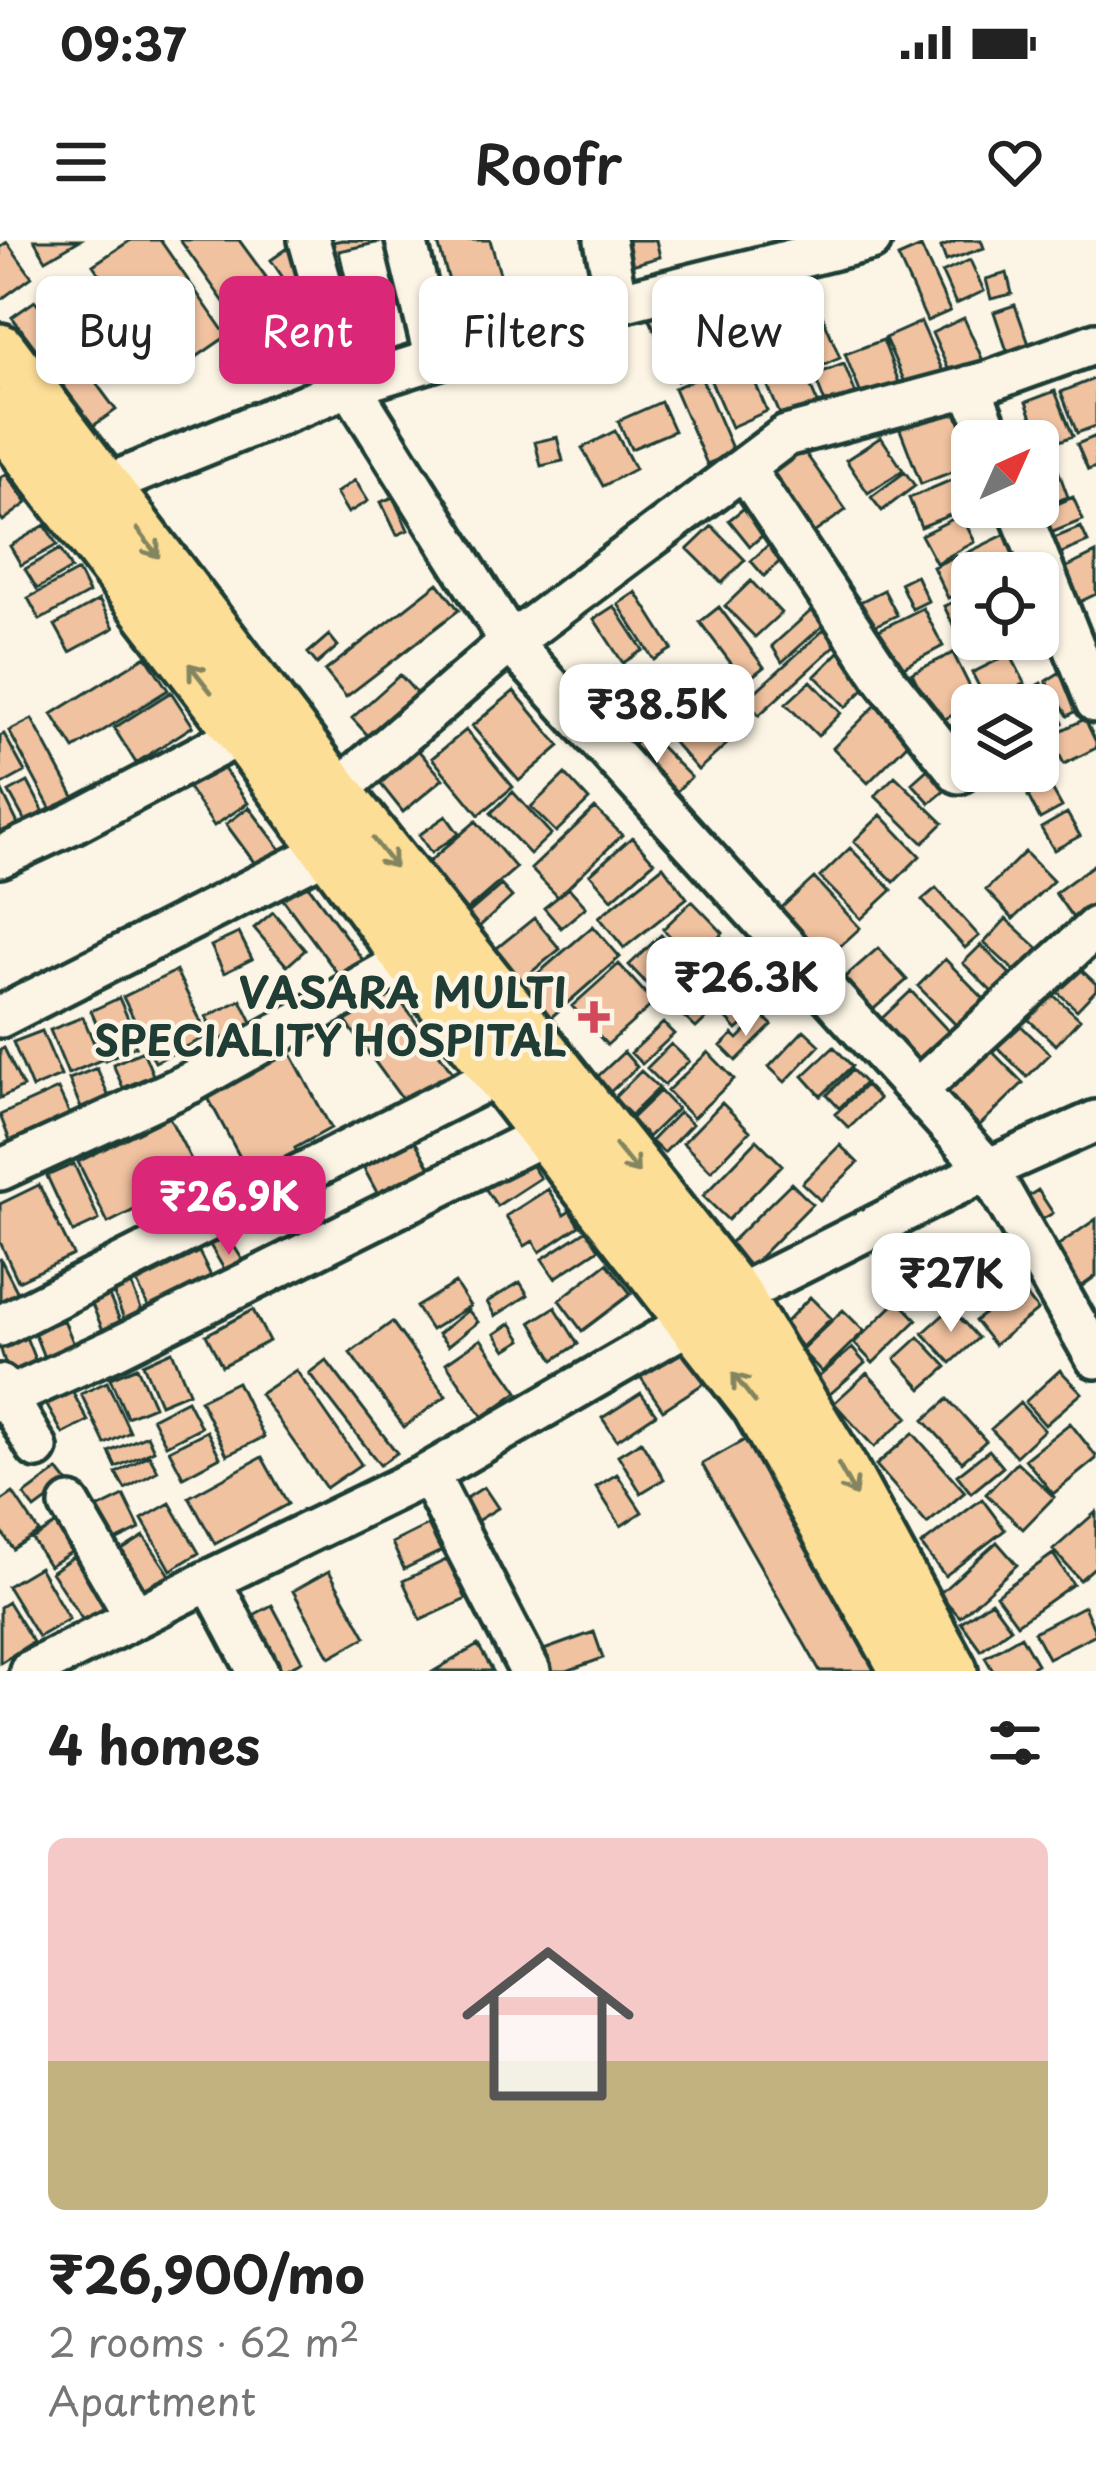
<!DOCTYPE html>
<html lang="en">
<head>
<meta charset="utf-8">
<style>
  :root { --surface:#fff; --page:#f2f2f2; --text:#222; --muted:#767676; --line:#e0e0e0; --accent:#db2777 }
  body { margin:0; font-family:"Playpen Sans",sans-serif; background:var(--page); color:var(--text); height:100vh; display:flex; flex-direction:column; font-size:45px; white-space:nowrap }
  * { box-sizing:border-box; margin:0 }
  p { font-size:39px; color:var(--muted) }
  .icon { flex:none; width:66px; height:66px; fill:none; stroke:currentColor; stroke-width:2; stroke-linecap:round; stroke-linejoin:round }
  .map { position:relative; height:1431px; overflow:hidden }
  .details { display:flex; flex-direction:column; background:var(--surface); flex:1 }
  .details>* { flex:none }
  .guide { position:absolute; left:36px; top:36px; width:1026px; height:108px; display:flex; gap:24px }
  .needle { width:78px; rotate:45deg }
  .fabs { position:absolute; left:951px; top:180px; display:grid; gap:24px }
  .fabs a { display:grid; place-items:center; width:108px; height:108px; border-radius:18px; background:var(--surface); box-shadow:0 3px 9px #0004; font-size:60px }
  .price { position:absolute; translate:-50% -102px; padding:0 27px; border-radius:24px; background:#fff; color:#222; font-size:39px; line-height:78px; filter:drop-shadow(0 3px 6px #0008) }
  .price::after { content:''; position:absolute; left:50%; top:72px; width:36px; height:27px; margin-left:-18px; background:inherit; clip-path:polygon(0 0,100% 0,50% 100%) }
  .price.on { background:var(--accent); color:#fff }
  ul { padding:0; list-style:none }
  li { display:grid; align-content:center; gap:24px; height:636px; padding:0 48px }
  li+li { border-top:3px solid var(--line) }
  li span { display:grid; place-items:center; height:372px; border-radius:18px; color:#555 }
  li>.icon { margin-inline-start:auto }
  span .icon { width:216px; height:216px; fill:#fffc; stroke-width:1 }
  li b { font-size:51px }
  h2 { display:flex; justify-content:space-between; align-items:center; height:144px; padding:0 48px; font-size:51px }
  .tag { padding:0 42px; border-radius:18px; background:var(--surface); box-shadow:0 3px 9px #0004; font-size:42px; line-height:108px }
  .tag.on { background:var(--accent); color:#fff }
  .status { display:flex; justify-content:space-between; align-items:center; height:84px; padding:0 60px; background:var(--surface); direction:ltr }
  .status svg { height:33px; fill:currentColor }
  header { display:flex; justify-content:space-between; align-items:center; height:156px; padding:0 48px; background:var(--surface); font-size:54px; font-weight:600 }
  .map>svg:first-child { display:block }
</style>
</head>
<body>
<div class="status"><b>09:37</b><svg viewBox="0 0 49 12"><path d="M0 12V9h3v3zM5 12V6h3v6zM10 12V3h3v9zM15 12V0h3v12zM26 1h20v11H26zM47 4h2v5h-2z"/></svg></div>
<header><svg class="icon" aria-label="menu" viewBox="0 0 24 24"><path d="M4 6h16M4 12h16M4 18h16"/></svg>Roofr<svg class="icon" aria-label="heart" viewBox="0 0 24 24"><path d="M12 20l-8-8c-3-5 5-10 8-4 3-6 11-1 8 4z"/></svg></header>
<div class="map">
<svg width="1096" height="1431" viewBox="0 0 1096 1431">
  <rect width="100%" height="100%" fill="#fcf5e5"/>
  <filter id="ink" filterUnits="userSpaceOnUse"><feTurbulence type="fractalNoise" baseFrequency=".00833" numOctaves="2"/><feDisplacementMap in="SourceGraphic" scale="24" xChannelSelector="R" yChannelSelector="G"/><feConvolveMatrix kernelMatrix="1 2 1 2 8 2 1 2 1" color-interpolation-filters="sRGB"/></filter>
  <g filter="url(#ink)">
    <path fill="#f0c2a0" stroke="#1f3d34" stroke-width="3" d="M34,0H80L46,20Z
      M131,0H160L227,96L169,136L93,25Z
      M180,0H239L266,37L226,65Z
      M342,0L385,1L339,11L363,116L427,102L348,132L319,5Z
      M437,0H490L513,77L464,92Z
      M618,0H656L660,17L625,27Z
      M959,0H981L984,8L946,21L941,7Z
      M298,1L312,56L300,63L271,20Z
      M7,2L32,37L0,60V7Z
      M921,7L950,71L927,81L898,17Z
      M970,20L984,51L956,64L942,33Z
      M780,27L801,66L764,86L743,47Z
      M1007,33L1012,54L991,59L986,39Z
      M669,55L702,130L677,141L644,66Z
      M35,61L116,170L93,186L12,77Z
      M729,64L750,114L720,126L700,76Z
      M1015,65L1034,118L1012,126L994,72Z
      M821,72L840,118L808,132L789,86Z
      M964,78L988,132L956,146L932,93Z
      M921,82L948,143L912,158L885,98Z
      M783,83L822,173L786,188L747,98Z
      M883,100L903,153L866,167L845,114Z
      M747,123L767,171L731,187L710,139Z
      M844,124L861,167L831,178L814,135Z
      M701,137L734,213L707,224L674,148Z
      M1096,138V186L1077,193L1061,152Z
      M1055,151L1073,196L1044,207L1026,162Z
      M951,159L972,214V224L921,244L896,179Z
      M661,162L674,191L631,209L618,181Z
      M615,191L635,229L603,246L582,208Z
      M1096,196V227L1088,230L1077,204Z
      M557,197L563,221L541,226L535,202Z
      M881,197L903,230L868,253L846,220Z
      M801,207L846,270L811,295L766,231Z
      M1057,227L1068,257L1031,271L1038,267V235Z
      M905,232L915,246L882,271L871,257Z
      M970,232L972,266L921,287L909,258Z
      M6,234L27,263L3,281L0,277V238Z
      M355,240L368,261L348,273L336,253Z
      M393,257L408,290L397,295L381,262Z
      M1073,257L1083,280L1043,296L1034,274Z
      M753,261L774,286L750,306L729,280Z
      M961,275L975,302L936,323L921,295Z
      M45,285L57,305L21,325L10,306Z
      M712,286L745,320L722,343L688,309Z
      M1081,287L1088,302L1050,318L1044,302Z
      M1006,294L1020,322L998,333H977L967,313Z
      M779,295L792,310L764,336L751,321Z
      M60,309L71,329L37,349L25,329Z
      M1096,313V354L1071,366L1055,333Z
      M956,316L971,347L948,358L933,327Z
      M78,331L89,353L40,380L28,358Z
      M916,335L928,361L912,369L900,343Z
      M751,341L781,373L755,397L725,366Z
      M438,343L459,370L346,457L325,431Z
      M884,350L897,375L868,389L856,364Z
      M636,352L672,409L654,420L618,364Z
      M970,355L972,387L957,393L944,366Z
      M99,360L114,388L70,412L55,385Z
      M614,366L643,410L623,423L594,379Z
      M719,367L764,427L745,442L700,382Z
      M814,368L827,382L782,422L772,406Z
      M923,368L943,406L892,433L871,394Z
      M826,388L839,402L759,475L746,460Z
      M329,395L338,406L317,424L308,413Z
      M839,412L869,444L846,467L815,436Z
      M953,413L978,463L936,483L912,433Z
      M1010,414L1025,443L987,462L972,433Z
      M146,416L168,450L74,509L52,474Z
      M1062,431L1084,466L1068,476L1046,441Z
      M400,435L430,468L382,511L352,478Z
      M811,441L841,473L818,496L786,464Z
      M1041,443L1063,483L1038,497V465H1002Z
      M514,451L560,506L519,541L472,486Z
      M171,452L193,486L136,523L114,488Z
      M877,464L912,499L868,543L833,508Z
      M690,465L726,505L698,530L662,489Z
      M972,478V517L961,523L945,493Z
      M32,479L79,566L56,579L9,491Z
      M1085,479L1096,502V508L1064,524L1050,496Z
      M466,490L513,547L479,575L432,518Z
      M646,492L691,537L668,560L623,515Z
      M4,494L25,532L3,544L0,539V496Z
      M418,510L443,539L403,572L379,542Z
      M217,519L248,563L214,586L184,542Z
      M930,527L948,548L930,563L912,543Z
      M565,534L589,560L556,592L531,567Z
      M895,536L943,583L923,603L875,556Z
      M28,542L49,582L31,592L9,552Z
      M1049,544L1062,567L1040,579L1028,556Z
      M0,547L24,596L0,608Z
      M513,552L551,594L530,614L491,573Z
      M249,567L282,611L259,629L226,584Z
      M595,568L622,595L558,657L531,629Z
      M1067,573L1080,596L1054,610L1041,588Z
      M881,575L920,616L894,642L854,601Z
      M446,576L459,594L431,613L419,595Z
      M476,581L516,628L465,672L425,625Z
      M632,597L654,622L612,659L590,634Z
      M850,608L892,650L861,679L820,637Z
      M1025,612L1053,641L1013,679L986,650Z
      M1096,623V671L1078,685L1055,653Z
      M663,626L687,658L624,708L599,677Z
      M814,638L860,688L824,721L778,671Z
      M305,641L371,731L348,748L282,658Z
      M501,645L512,657L478,688L466,675Z
      M569,648L586,667L561,688L544,668Z
      M936,648L979,696L965,708L922,660Z
      M692,661L723,693L694,721L663,689Z
      M273,672L305,710L287,726L254,688Z
      M534,678L560,709L518,743L492,712Z
      M1006,679L1040,710L1018,734L984,703Z
      M593,686L620,717L548,780L521,748Z
      M239,693L252,719L224,733L211,706Z
      M661,695L680,715L648,745L629,725Z
      M981,705L1016,740L998,758L963,723Z
      M878,708L907,740L867,775L838,743Z
      M945,719L985,760L958,787L918,746Z
      M1072,721L1096,744V750L1077,770L1050,745Z
      M619,724L654,763L607,805L572,766Z
      M737,724L750,736L696,788L683,776Z
      M176,731L208,796L155,822L123,757Z
      M752,740L770,761L737,790L718,769Z
      M1041,744L1080,779L1056,805L1017,769Z
      M389,745L456,837L410,870L343,778Z
      M911,751L951,794L917,826L877,783Z
      M119,758L129,781L101,794L91,771Z
      M241,760L258,794L223,811L206,777Z
      M762,775L772,785L736,821L721,806L733,794L738,799Z
      M1011,776L1050,814L1027,837L989,799Z
      M83,777L101,820L68,834L50,790Z
      M663,783L674,794L642,824L631,813Z
      M127,787L136,806L105,820L96,802Z
      M804,790L820,805L785,842L769,827Z
      M42,791L61,836L32,848L13,802Z
      M282,797L331,888L295,908L303,922L256,947L199,841Z
      M980,799L1023,843L973,892L931,849Z
      M671,804L689,821L664,845L647,828Z
      M834,807L852,826L821,856L803,836Z
      M4,808L23,847L0,858V810Z
      M143,811L153,835L123,848L113,824Z
      M624,812L637,827L609,853L595,839Z
      M708,812L734,839L693,878L667,851Z
      M97,828L113,867L85,878L69,839Z
      M852,830L865,843L839,868L827,855Z
      M641,831L659,848L631,875L614,858Z
      M866,845L879,859L849,888L835,874Z
      M58,849L74,884L14,911L0,875Z
      M660,851L677,869L648,897L631,879Z
      M722,863L750,891L711,931L683,903Z
      M679,872L692,884L664,913L651,901Z
      M169,877L200,937L108,983L78,922Z
      M412,896L431,929L380,958L362,925Z
      M757,900L782,925L728,980L703,956Z
      M840,905L858,923L820,960L802,943Z
      M524,914L540,938L497,966L481,942Z
      M74,924L99,980L73,992L47,936Z
      M791,943L812,964L750,1027L728,1005Z
      M39,945L73,1015L18,1041L0,1002V964Z
      M548,949L564,975L570,971L579,986L540,1012L533,1001L525,1006L506,976Z
      M1038,950L1053,973L1033,985L1019,962Z
      M1096,979V1036L1074,1052L1047,1013Z
      M587,990L599,1009L555,1038L542,1019Z
      M227,995L249,1030L231,1041L210,1005Z
      M199,1012L217,1048L154,1078L137,1043Z
      M904,1013L929,1035L904,1063L879,1041Z
      M0,1018L19,1055L0,1065Z
      M996,1018L1015,1034L983,1071L964,1055Z
      M607,1023L631,1054L582,1091L559,1060Z
      M520,1042L528,1055L495,1076L487,1062Z
      M455,1043L470,1066L431,1090L416,1067Z
      M131,1044L145,1079L127,1086L113,1052Z
      M1019,1046L1038,1070L994,1105L975,1081Z
      M108,1054L123,1087L105,1095L91,1062Z
      M810,1057L831,1078L802,1107L782,1086Z
      M898,1060L917,1080L873,1123L854,1103Z
      M555,1067L578,1104L554,1120L531,1082Z
      M951,1068L978,1098L951,1123L923,1093Z
      M253,1070L269,1101L222,1126L206,1095Z
      M468,1070L478,1082L448,1106L438,1094Z
      M843,1070L864,1091L822,1132L801,1110Z
      M64,1080L77,1112L47,1125L34,1092Z
      M392,1082L446,1156L404,1187L350,1113Z
      M511,1083L522,1100L506,1110L495,1094Z
      M684,1096L712,1138L663,1170L635,1129Z
      M26,1097L39,1130L11,1141L0,1107Z
      M919,1097L947,1127L922,1149L895,1119Z
      M481,1099L518,1152L483,1177L446,1123Z
      M852,1108L865,1123L829,1155L815,1140Z
      M172,1111L189,1152L160,1164L143,1124Z
      M326,1120L397,1213L380,1225L309,1133Z
      M137,1127L154,1166L127,1177L110,1138Z
      M296,1130L361,1224L326,1248L260,1154Z
      M1060,1130L1082,1153L1045,1185L1025,1162Z
      M867,1133L908,1177L874,1207L834,1163Z
      M107,1142L130,1192L105,1204L81,1154Z
      M237,1142L264,1197L227,1215L200,1160Z
      M71,1149L88,1181L63,1194L45,1162Z
      M641,1153L656,1174L617,1200L602,1178Z
      M948,1159L986,1201L962,1222L924,1180Z
      M187,1160L201,1187L166,1205L152,1178Z
      M1020,1163L1044,1190L1016,1216L991,1189Z
      M1070,1183L1096,1216V1219L1053,1254L1025,1219Z
      M207,1191L220,1217L183,1237L169,1210Z
      M913,1193L965,1252L927,1284L876,1225Z
      M147,1195L154,1210L116,1227L109,1212Z
      M750,1197L884,1431H820L702,1224Z
      M641,1201L664,1239L641,1253L618,1215Z
      M989,1210L1003,1227L971,1253L957,1235Z
      M149,1215L158,1231L125,1249L116,1233Z
      M262,1217L288,1264L215,1304L189,1257Z
      M1017,1222L1054,1257L1023,1289L986,1254Z
      M58,1230L69,1244L35,1269L24,1255Z
      M617,1234L642,1272L621,1286L596,1247Z
      M484,1247L498,1268L464,1289L451,1268Z
      M13,1253L39,1292L13,1309L0,1289V1262Z
      M124,1256L140,1289L103,1307L87,1274Z
      M982,1259L1005,1290L945,1336L921,1305Z
      M170,1263L199,1313L171,1330L142,1279Z
      M1096,1272V1326L1080,1340L1053,1310Z
      M68,1277L84,1304L49,1326L32,1299Z
      M428,1285L441,1311L404,1329L392,1303Z
      M144,1296L170,1335L140,1355L114,1315Z
      M997,1302L1017,1325L960,1377L939,1354Z
      M83,1310L119,1363L86,1385L51,1332Z
      M1053,1314L1073,1344L1017,1384L996,1355Z
      M448,1319L466,1359L421,1380L403,1341Z
      M39,1327L69,1379L38,1397L7,1346Z
      M329,1331L366,1397L330,1417L293,1351Z
      M991,1361L1011,1388L981,1410L961,1382Z
      M8,1362L33,1402L0,1423V1367Z
      M272,1365L302,1421L282,1431H274L246,1379Z
      M1084,1366L1096,1394L1048,1418L1034,1392Z
      M594,1392L603,1418L567,1431H536L530,1415Z
      M1021,1396L1037,1424L1025,1431H993L985,1417Z
      M478,1405L493,1431H434Z"/>
    <g fill="none" stroke-linecap="round" stroke-linejoin="round">
      <defs>
        <path id="minor" d="M309,0L350,146L511,403L988,929L1096,1118
          M406,0L435,119
          M605,0L617,63
          M970,146L992,201
          M744,228L886,441L959,533
          M104,246L350,146L617,63L871,0
          M1018,267L1096,462
          M314,566L336,552L497,413L786,196L990,141L1096,103
          M0,617L73,583L243,493
          M0,777L329,610
          M917,850L1096,687
          M0,930L190,843L410,719
          M0,1086L501,833
          M0,1145L37,1208
          M0,1161L114,1109L547,893
          M428,1234L530,1431
          M70,1265L135,1377
          M210,1340L258,1431
          M30,1431L210,1340L428,1234L736,1056L988,929L1096,881"/>
        <path id="major" d="M0,110L336,552L736,1056L839,1225L951,1431
          M0,176L243,493L410,719L758,1165L907,1431"/>
      </defs>
      <use href="#minor" stroke="#1f3d34" stroke-width="48"/>
      <use href="#major" stroke="#1f3d34" stroke-width="60"/>
      <use href="#minor" stroke="#fcf5e5" stroke-width="39"/>
      <use href="#major" stroke="#fdde96" stroke-width="51"/>
    </g>
    <defs><path id="oneway-shaft" d="M-6 0H5M1.5-3L5.5 0L1.5 3" fill="none" stroke-width="1.6" stroke-linecap="round" stroke-linejoin="round" transform="scale(3)"/></defs>
    <g stroke="#838560">
      <use href="#oneway-shaft" transform="translate(148 303) rotate(53)"/>
      <use href="#oneway-shaft" transform="translate(200 438) rotate(-128)"/>
      <use href="#oneway-shaft" transform="translate(384 613) rotate(52)"/>
      <use href="#oneway-shaft" transform="translate(627 919) rotate(51)"/>
      <use href="#oneway-shaft" transform="translate(744 1148) rotate(-128)"/>
      <use href="#oneway-shaft" transform="translate(847 1240) rotate(61)"/>
    </g>
  </g>
  <path fill="#d1495b" stroke="#fcf5e5" stroke-width="4.5" d="M588 759h12v12h12v12h-12v12h-12v-12h-12v-12h12z"/>
  <g text-anchor="middle" stroke-width="9" stroke-linejoin="round" paint-order="stroke">
    <g font-size="42" font-weight="bold" fill="#1f3d34" stroke="#fcf5e5" text-anchor="end">
      <text x="567" y="768">VASARA MULTI<tspan x="567" dy="48">SPECIALITY HOSPITAL</tspan></text>
    </g>
  </g>
</svg>
<div class="fabs">
<a><svg class="needle" viewBox="-14 -14 28 28"><path d="M0-13l5 13h-10z" fill="#e53935"/><path d="M0 13l5-13h-10z" fill="#767676"/></svg></a>
<a><svg class="icon" aria-label="locate" viewBox="0 0 24 24"><circle cx="12" cy="12" r="6"/><path d="M12 2v4M12 18v4M2 12h4M18 12h4"/></svg></a>
<a><svg class="icon" aria-label="layers" viewBox="0 0 24 24"><path d="M12 4l9 5-9 5-9-5zM3 14l9 5 9-5"/></svg></a>
</div>
<b class="price" style="left:657px;top:526px">₹38.5K</b>
<b class="price" style="left:746px;top:799px">₹26.3K</b>
<b class="price on" style="left:229px;top:1018px">₹26.9K</b>
<b class="price" style="left:951px;top:1095px">₹27K</b>
<div class="guide">
<a class="tag">Buy</a>
<a class="tag on">Rent</a>
<a class="tag">Filters</a>
<a class="tag">New</a>
</div>
</div>
<section class="details">
<h2>4 homes<svg class="icon" aria-label="filters" viewBox="0 0 24 24"><path d="M4 7h16M4 17h16"/><circle cx="9" cy="7" r="2"/><circle cx="15" cy="17" r="2"/></svg></h2>
<ul>
<li><span style="background:linear-gradient(#f6c9c9 60%,#c2b280 0)"><svg class="icon" aria-label="home" viewBox="0 0 24 24"><path d="M3 11l9-7 9 7M6 9v11h12V9"/></svg></span><div><b>₹26,900/mo</b><p>2 rooms · 62 m²</p><p>Apartment</p></div></li>
</ul>
</section>
</body>
</html>
